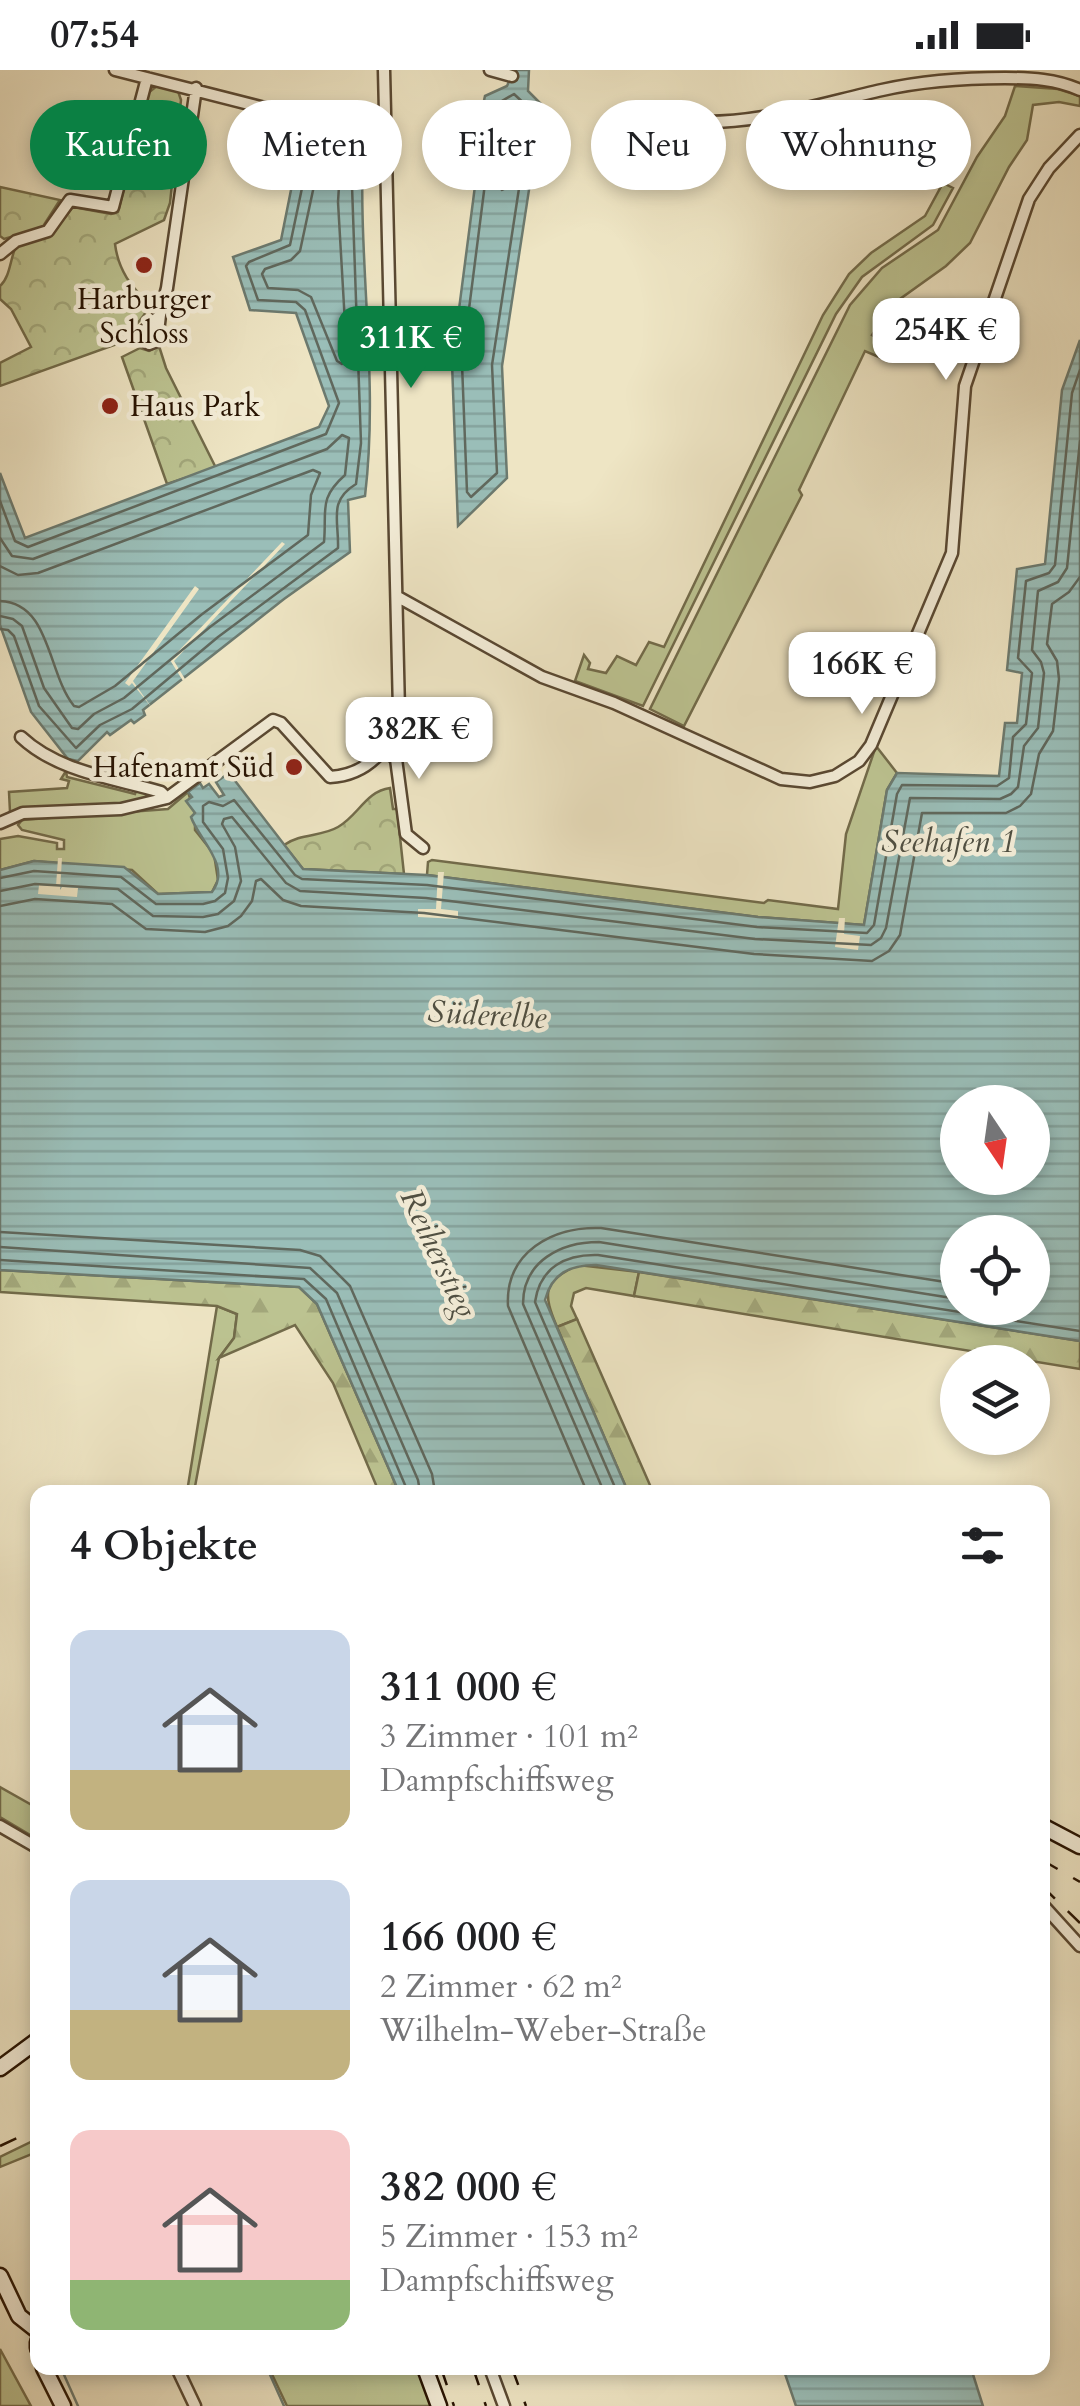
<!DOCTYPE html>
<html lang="de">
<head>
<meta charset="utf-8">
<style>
  :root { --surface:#fff; --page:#f6f6f6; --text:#202124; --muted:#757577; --accent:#0b8043 }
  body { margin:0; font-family:Cardo,serif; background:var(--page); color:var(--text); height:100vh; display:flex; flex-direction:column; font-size:38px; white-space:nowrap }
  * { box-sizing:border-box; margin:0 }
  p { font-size:32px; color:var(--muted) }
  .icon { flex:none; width:55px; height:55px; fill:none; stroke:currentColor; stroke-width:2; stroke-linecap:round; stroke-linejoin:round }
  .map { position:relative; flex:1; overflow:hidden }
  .panel { position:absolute; left:30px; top:1415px; width:1020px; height:890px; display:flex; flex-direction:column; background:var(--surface); border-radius:20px; box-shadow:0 5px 15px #0003 }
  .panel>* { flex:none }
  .banner { position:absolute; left:30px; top:30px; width:1020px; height:90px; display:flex; gap:20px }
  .needle { width:65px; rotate:167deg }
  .buttons { position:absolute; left:940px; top:1015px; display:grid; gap:20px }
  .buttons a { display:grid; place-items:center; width:110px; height:110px; border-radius:50%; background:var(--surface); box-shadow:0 5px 15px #0003; font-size:50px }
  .price { position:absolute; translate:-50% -85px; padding:0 22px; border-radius:20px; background:#fff; color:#222; font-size:32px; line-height:65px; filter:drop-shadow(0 2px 5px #0008) }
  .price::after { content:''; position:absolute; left:50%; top:60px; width:30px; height:22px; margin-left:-15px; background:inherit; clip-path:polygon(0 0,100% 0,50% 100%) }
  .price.active { background:var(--accent); color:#fff }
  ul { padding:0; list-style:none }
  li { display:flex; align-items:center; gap:30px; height:250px; padding:0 40px }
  li span { display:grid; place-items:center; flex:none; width:280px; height:200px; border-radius:20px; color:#555 }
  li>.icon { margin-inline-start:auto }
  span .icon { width:120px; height:120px; fill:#fffc; stroke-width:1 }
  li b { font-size:42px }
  h2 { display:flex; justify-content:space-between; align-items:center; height:120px; padding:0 40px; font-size:42px }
  .chip { padding:0 35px; border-radius:45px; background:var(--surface); box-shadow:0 5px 15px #0003; font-size:35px; line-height:90px }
  .chip.active { background:var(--accent); color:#fff }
  .status { display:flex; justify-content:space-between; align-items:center; height:70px; padding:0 50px; background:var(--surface); direction:ltr }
  .status svg { height:28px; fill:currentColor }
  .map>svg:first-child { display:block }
</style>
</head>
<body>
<div class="status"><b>07:54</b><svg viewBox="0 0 49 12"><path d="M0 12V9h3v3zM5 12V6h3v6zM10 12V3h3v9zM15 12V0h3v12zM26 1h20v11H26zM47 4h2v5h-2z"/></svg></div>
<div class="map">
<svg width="1080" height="2336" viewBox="0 0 1080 2336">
  <defs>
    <pattern id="forest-firs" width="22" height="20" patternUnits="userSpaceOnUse" patternTransform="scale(2.5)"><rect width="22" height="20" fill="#bcc391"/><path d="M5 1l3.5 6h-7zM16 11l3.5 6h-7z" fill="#a2a77b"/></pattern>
    <pattern id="park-crowns" width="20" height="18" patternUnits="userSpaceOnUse" patternTransform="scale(2.5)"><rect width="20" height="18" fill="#bcc391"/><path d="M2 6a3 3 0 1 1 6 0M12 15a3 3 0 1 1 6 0" fill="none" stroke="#a2a77b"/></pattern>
    <pattern id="water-rules" width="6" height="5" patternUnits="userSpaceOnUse" patternTransform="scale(2.5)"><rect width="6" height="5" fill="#9abeb8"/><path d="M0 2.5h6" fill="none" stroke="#85a29d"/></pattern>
  </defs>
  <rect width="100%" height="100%" fill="#eee5c4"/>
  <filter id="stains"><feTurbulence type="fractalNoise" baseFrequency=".002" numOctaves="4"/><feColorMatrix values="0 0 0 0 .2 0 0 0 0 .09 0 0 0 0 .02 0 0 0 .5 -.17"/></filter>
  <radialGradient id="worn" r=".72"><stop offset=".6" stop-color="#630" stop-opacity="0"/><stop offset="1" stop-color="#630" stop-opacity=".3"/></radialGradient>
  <path fill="#bcc391" stroke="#726b4a" stroke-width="2.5" d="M1015,16L1058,19L1080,26V36L1059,32L1033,35L1027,70L1009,97L970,173L946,196L893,234L872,265L885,273L879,287L865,281L799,420L802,425L684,656L650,639L850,235L882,198L938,160L977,87L1005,46Z
    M943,113L953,118L933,155L862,207L836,244L643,636L575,611L584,585L590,593L588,599L606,603L617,586L636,595L649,572L664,577L823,245L849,204L871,183L925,146Z
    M876,676L897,703L887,720L864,855L758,847L427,805L428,792L432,790L764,833L768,830L838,839L846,764Z
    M66,701L67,707L135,724L136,721L157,726L130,734L10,742L9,722L67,718L69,711L61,709Z
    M188,722L195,743V760L214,784L218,810L212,822L158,824L132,800L34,791L0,800V769L18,766L57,773V779H64V770L22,760L18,755L22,750L168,739Z
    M578,1195L639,1202L634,1226L586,1218L574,1223L571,1236L577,1249L557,1257C543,1224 542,1211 578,1195Z
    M217,1236L237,1244L234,1268L219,1288L194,1422H187Z
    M0,1717L37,1738V1769L0,1747Z
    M37,2069V2082L0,2097V2087Z
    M0,2279L31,2336H0Z
    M269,2298H419L432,2336H287Z"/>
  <path fill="url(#forest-firs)" stroke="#726b4a" stroke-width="2.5" d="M0,1200L299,1217L317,1234L399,1422H379L333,1313L295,1255L219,1288L234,1268L237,1244L217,1236L0,1222Z
    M639,1202L1080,1271V1299L634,1226Z
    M577,1249L653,1422H628L557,1257Z"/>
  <path fill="url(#park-crowns)" stroke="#726b4a" stroke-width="2.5" d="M157,16L178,21L181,30L170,133L164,150L115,174C118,198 131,220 151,233C141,252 134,259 115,268L117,274L0,316V293L31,277L11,239L0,229V216C11,206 10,187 17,174L51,165L73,137L111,144L118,142L148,23Z
    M0,117L60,130L42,158L4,169L0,166Z
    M159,276L166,298L216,398L167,414L122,287L140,278L149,281Z
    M390,718L393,739H397L404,804L303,799L284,775C301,763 321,767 338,757C358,746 366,721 390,718Z"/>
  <path fill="url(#water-rules)" stroke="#6c7a6f" stroke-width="2.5" fill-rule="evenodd" d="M514,0H529L528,21L542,35L502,296L507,408L458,456L452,293L485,39L483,35L485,26L507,16Z
    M302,65L363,79C358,195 379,310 365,426L348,430L350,482L284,529L143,640L145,645L134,653L131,650L110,665L107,662L78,691L68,689L31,642L0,555V403L25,468L319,357L329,336L296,243L250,240L233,187L281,170Z
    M1080,270V1271L596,1195C570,1195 552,1203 545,1230L628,1422H399L317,1234L299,1217L0,1200V800L34,791L124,797L158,824L212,822C232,796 199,770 191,747L195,743L186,731L192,727L188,722L200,713L203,718L209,714L219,727L224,725L216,712L229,703L303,799L427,805L758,847L864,855L887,720L897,703L999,706L1005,653H1017L1022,603L1007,600L1017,499L1045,494L1062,320ZM958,1032H1032V1108H958ZM958,1162H1032V1238H958Z
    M783,2298H971L983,2336H796Z"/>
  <path fill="#eee5c4" d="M282,472L285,474L174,591L185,609L183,611L170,590Z
    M195,516L199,519L133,611L152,638L132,613L129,616L125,613Z
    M58,788H62L60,820L62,817L78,818L77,827L38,824L39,815L56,816Z
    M438,802H444L441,839L458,841V849L418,847V839H436Z
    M839,848H845L844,864L860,866L858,880L835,877Z"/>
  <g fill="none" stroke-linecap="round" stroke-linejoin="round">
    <path stroke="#60685d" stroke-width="2.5" d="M514,24L531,40L492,295L497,403L471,427L467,422L462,294L495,35Z
      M513,40L518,46L508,117L502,120L498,115L507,44Z
      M323,93L337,96L340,100L338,132L347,288L342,294L337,291L311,227L298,220L268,218L262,204L265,199L291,190L300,181L318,97Z
      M0,431L15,471L28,477L326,364L339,333L305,240L296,232L258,230L246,196L249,192L290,175L310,80L351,87L361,373L356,414C328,431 339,450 338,478L218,567L132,639L100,655L76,678L39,636L14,566L8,560L0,559
      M0,468L12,486L33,489L327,379L342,365L349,368L345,405C318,429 327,440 324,472L210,557L124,628L94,644L78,659L72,658L44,618L22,556L13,549L0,546
      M0,496L18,505L38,503L313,400L320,403L311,425L308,465L201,545L115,616L79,637L74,636C47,603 51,533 0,531
      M0,808L34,801L121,807L156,834H203L215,831L225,823L228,808L223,779L203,752V736L209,732L223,736L234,730L295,805L302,809L427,815L757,857L867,863L874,855L897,724L902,715L997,716L1009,708L1013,667L1026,654L1032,603L1018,588L1026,511L1049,503L1055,495L1072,323L1080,300
      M0,821L35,814L118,819L153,846L203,847L218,844L234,831L241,811L235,777L222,754L224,749L232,747L286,813L300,821L426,828L755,869L871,875L881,868L886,858L910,728L1000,729L1011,724L1018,717L1024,676L1038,658L1044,603L1041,592L1032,580L1038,521L1058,512L1067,498L1080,371
      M0,836L35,829L112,834L146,859L205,862L228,856L241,846L252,831L256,811L261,809L283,830L301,836L424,843L754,884L872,891L889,881L900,865L922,743H1006L1020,736L1031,724L1039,684L1053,661L1059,609L1057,591L1047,574L1052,534L1069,522L1080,507
      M0,1162L300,1180L320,1186L350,1216L432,1404L435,1422
      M0,1177L310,1198L337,1223L418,1410L420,1422
      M0,1190L304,1209L326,1229L408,1422
      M587,1422L508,1236C505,1182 553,1156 601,1158L958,1214
      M604,1422L523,1234C523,1191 561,1172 599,1172L958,1229
      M617,1422L535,1232C540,1197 566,1184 598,1185L1080,1261"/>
    <path stroke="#6c7a6f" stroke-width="2.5" d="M61,2298L78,2336
      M267,2298L284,2336"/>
    <defs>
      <path id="street" d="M115,0L363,63L385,65
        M490,0L512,6
        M685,51C751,57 819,34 882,20C922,11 964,8 1005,8C1031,8 1056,9 1080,20
        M0,184L16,171L48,161L70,130L113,137L147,8
        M160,245L157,271L149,274L143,269L142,263L160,245L167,218L196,18
        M398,527L542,607L614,633L781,709L810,712L835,706L859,691L871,675L952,483L965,316L1029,129L1049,98L1080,65
        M21,667C58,702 114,708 161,722L167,728
        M384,679L396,689L406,764L423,778
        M0,753L23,743L121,739L167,728L273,650L281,653L330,707C367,705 393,678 399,641L384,0
        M0,1756L38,1778
        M1042,1834L1080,1876
        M177,2298L195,2336
        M490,2298L504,2336"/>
      <path id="secondary" d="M1042,1756L1080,1776
        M0,1998L38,1970
        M0,2206L19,2246L38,2261
        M38,2272V2278
        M44,2298L63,2336
        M425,2298L439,2336"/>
    </defs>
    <use href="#street" stroke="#594832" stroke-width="15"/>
    <use href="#secondary" stroke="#271302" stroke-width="19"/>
    <use href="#street" stroke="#f4eed9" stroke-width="10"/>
    <use href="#secondary" stroke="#f4eed9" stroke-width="14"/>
    <path stroke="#271302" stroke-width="2.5" stroke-dasharray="18 18" stroke-linecap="butt" d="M1042,1790L1080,1812
      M1042,1816L1080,1853
      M0,2076L38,2058
      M441,2298L454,2336
      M473,2298L486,2336
      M512,2298L526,2336"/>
  </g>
  <g fill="#8f2418" stroke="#f4eed9" stroke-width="4">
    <circle cx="144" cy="195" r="10"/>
    <circle cx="110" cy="336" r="10"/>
    <circle cx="294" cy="697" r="10"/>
  </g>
  <g text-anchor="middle" stroke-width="9" stroke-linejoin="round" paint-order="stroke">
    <g font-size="30" fill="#271302" stroke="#f4eed9">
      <text x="144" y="239">Harburger<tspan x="144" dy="34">Schloss</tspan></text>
      <text x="130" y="346" text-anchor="start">Haus Park</text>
      <text x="274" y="707" text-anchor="end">Hafenamt Süd</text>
    </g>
    <g font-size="32" font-style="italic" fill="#4f4f42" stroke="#f4eed9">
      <text x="948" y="782">Seehafen 1</text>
      <text transform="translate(487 944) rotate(3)" y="11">Süderelbe</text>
      <text transform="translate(439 1183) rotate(65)" y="11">Reiherstieg</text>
    </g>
  </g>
  <rect width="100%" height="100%" filter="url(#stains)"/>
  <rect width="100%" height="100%" fill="url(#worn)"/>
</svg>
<div class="buttons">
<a><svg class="needle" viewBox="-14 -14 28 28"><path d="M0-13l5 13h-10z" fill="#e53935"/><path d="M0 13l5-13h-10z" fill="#757577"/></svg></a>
<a><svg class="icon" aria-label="locate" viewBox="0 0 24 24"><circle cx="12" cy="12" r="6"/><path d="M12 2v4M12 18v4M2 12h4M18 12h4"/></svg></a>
<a><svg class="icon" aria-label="layers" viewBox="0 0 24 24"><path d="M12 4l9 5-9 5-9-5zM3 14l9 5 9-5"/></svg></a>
</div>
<b class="price" style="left:946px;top:313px">254K €</b>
<b class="price active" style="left:411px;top:321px">311K €</b>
<b class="price" style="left:862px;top:647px">166K €</b>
<b class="price" style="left:419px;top:712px">382K €</b>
<div class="banner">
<a class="chip active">Kaufen</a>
<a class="chip">Mieten</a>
<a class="chip">Filter</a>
<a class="chip">Neu</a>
<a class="chip">Wohnung</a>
</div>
<section class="panel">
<h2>4 Objekte<svg class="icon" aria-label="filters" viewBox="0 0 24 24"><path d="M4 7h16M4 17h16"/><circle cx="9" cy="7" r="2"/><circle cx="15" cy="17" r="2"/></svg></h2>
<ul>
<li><span style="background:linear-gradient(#c9d6e8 70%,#c2b280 0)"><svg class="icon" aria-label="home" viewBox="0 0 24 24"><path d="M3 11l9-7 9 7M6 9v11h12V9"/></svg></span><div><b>311 000 €</b><p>3 Zimmer · 101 m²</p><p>Dampfschiffsweg</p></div></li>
<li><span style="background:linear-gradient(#c9d6e8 65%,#c2b280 0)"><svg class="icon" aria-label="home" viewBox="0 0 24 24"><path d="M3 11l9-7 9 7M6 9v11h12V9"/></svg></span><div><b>166 000 €</b><p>2 Zimmer · 62 m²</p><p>Wilhelm-Weber-Straße</p></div></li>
<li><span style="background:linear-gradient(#f6c9c9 75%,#8fb573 0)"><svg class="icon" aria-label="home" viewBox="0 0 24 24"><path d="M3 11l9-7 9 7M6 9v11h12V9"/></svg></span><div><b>382 000 €</b><p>5 Zimmer · 153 m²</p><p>Dampfschiffsweg</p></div></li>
</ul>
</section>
</div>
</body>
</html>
